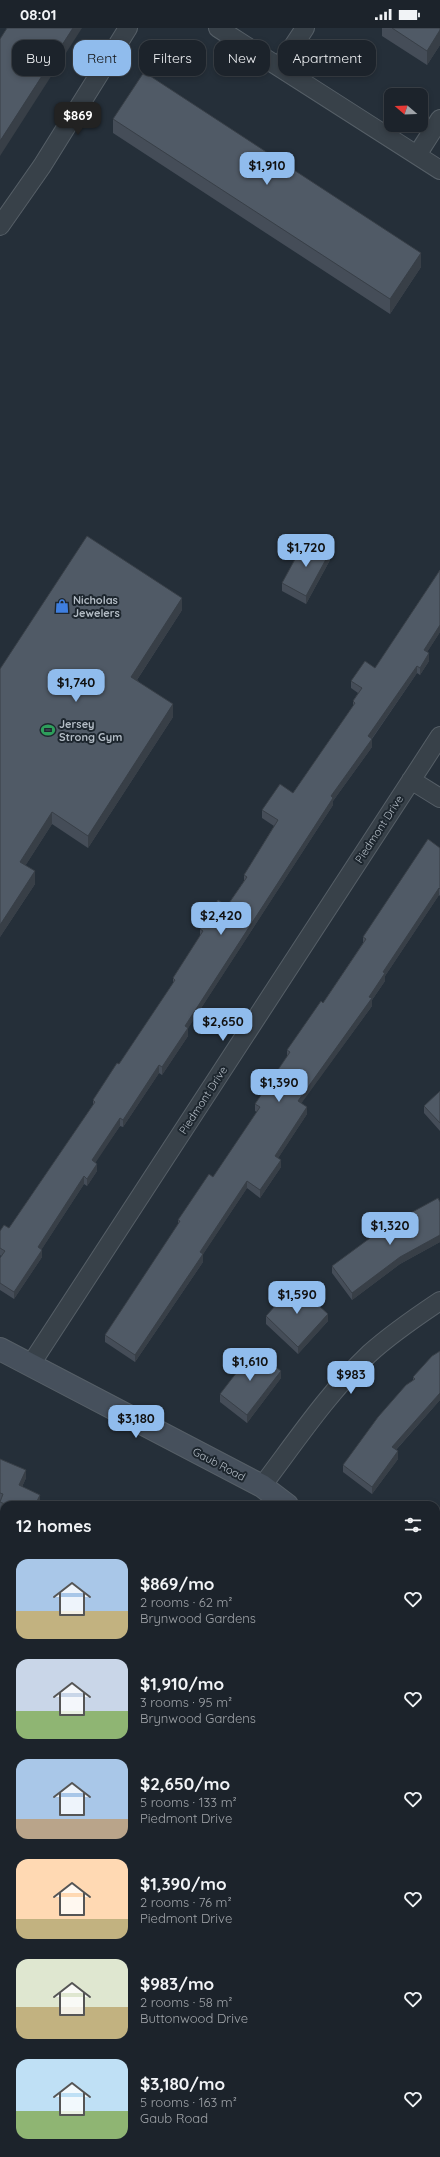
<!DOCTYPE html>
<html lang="en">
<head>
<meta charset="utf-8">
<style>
  :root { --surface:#1c232b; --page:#252b33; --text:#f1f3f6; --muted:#a0a4a9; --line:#3a4047; --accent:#90bced }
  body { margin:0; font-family:Quicksand,sans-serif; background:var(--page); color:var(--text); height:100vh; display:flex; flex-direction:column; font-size:15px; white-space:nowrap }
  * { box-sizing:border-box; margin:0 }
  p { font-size:13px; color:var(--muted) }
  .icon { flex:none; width:22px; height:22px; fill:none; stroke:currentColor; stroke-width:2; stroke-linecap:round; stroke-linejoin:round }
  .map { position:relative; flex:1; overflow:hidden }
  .panel { position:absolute; left:0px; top:1473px; width:440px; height:656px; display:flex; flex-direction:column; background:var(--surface); border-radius:12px 12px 0 0; box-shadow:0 2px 6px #0003,0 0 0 1px var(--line) }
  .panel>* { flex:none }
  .guide { position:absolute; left:12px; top:12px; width:416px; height:36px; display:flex; gap:8px }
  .needle { width:26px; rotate:289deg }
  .fabs { position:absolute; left:384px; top:60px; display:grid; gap:8px }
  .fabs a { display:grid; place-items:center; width:44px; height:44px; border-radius:8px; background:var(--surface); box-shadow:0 2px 6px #0003,0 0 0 1px var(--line); font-size:20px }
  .price { position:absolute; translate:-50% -34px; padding:0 9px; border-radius:8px; background:var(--accent); color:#111; font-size:13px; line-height:26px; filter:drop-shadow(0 1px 2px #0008) }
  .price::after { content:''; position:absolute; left:50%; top:24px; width:12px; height:9px; margin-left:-6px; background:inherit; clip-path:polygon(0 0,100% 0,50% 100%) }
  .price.active { background:#222; color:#fff }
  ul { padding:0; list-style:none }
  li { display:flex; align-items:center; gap:12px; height:100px; padding:0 16px }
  li span { display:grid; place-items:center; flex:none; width:112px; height:80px; border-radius:12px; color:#555 }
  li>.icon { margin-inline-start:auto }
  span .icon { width:48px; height:48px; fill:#fffc; stroke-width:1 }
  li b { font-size:17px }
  h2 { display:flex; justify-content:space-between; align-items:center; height:48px; padding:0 16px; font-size:17px }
  .pill { padding:0 14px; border-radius:12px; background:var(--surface); box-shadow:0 2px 6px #0003,0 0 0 1px var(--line); font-size:14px; line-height:36px }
  .pill.active { background:var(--accent); color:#111 }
  .status { display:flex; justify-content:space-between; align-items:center; height:28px; padding:0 20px; background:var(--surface); direction:ltr }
  .status svg { height:11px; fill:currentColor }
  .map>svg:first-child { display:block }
</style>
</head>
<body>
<div class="status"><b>08:01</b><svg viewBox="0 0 49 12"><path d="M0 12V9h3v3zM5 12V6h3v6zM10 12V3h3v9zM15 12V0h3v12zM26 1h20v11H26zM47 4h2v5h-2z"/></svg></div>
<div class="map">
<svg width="440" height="2129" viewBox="0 0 440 2129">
  <rect width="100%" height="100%" fill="#252f39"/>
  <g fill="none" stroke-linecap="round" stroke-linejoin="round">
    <defs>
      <path id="street" d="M218,0L440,142
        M280,38L305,0
        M417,127L440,91
        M0,198L42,138L128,0
        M411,752L440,770
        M31,1336L440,708
        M262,1458C296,1413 328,1365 369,1326C391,1306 416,1289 440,1273
        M0,1743L4,1745
        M436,2055L440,2058"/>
      <path id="secondary" d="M0,1321L262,1458L287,1477
        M436,1588L440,1591"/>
    </defs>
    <use href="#street" stroke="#565f67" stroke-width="20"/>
    <use href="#secondary" stroke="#565f67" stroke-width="24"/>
    <use href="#street" stroke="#384149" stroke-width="18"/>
    <use href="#secondary" stroke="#46505c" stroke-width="22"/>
  </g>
  <path fill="#454d58" d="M382,0H440V17L427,37L382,8Z
    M113,91L421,239L390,286L113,105Z
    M330,532L306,576L282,563V555Z
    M440,542V604L427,624L429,633L420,647L417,645L372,711V719L333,773V777L188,1000V1008L162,1047L159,1045L123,1099L120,1098L95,1134L97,1143L87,1158L84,1156L41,1222L42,1229L14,1271L0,1262V1230L1,1228L0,1227V1203L9,1200L93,1077V1072L119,1036L173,956V950L200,908V901L227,878L244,853V847L274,798L262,790V782L293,765L353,678V673L358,665L351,660V653L375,640Z
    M182,582L137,652L173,689L88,820L52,796L25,838L35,856L0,909V641Z
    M440,820V868L439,867L385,948V953L372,972V978L301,1075L307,1086L278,1130L281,1139L260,1170L247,1160L203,1226V1234L135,1334L105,1314V1307L178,1197V1192L213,1149L257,1084L255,1083V1076L287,1029V1022L323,975L363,915V909Z
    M440,1063V1103L424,1085V1078Z
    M440,1174V1214L400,1236L352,1272L332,1245V1238Z
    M266,1288L328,1293L298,1326L266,1296Z
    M440,1323V1372L396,1422L398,1431L372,1466L343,1444V1437L413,1352V1349Z
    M281,1350L247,1395L220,1374V1366Z
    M0,1431L26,1450L22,1459L40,1475L39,1477H4V1483L0,1481Z
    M0,1632L4,1634V1680L0,1678Z
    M4,1804V1863L0,1860V1810Z
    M440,1954V1982L436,1979V1960Z
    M4,2075V2108L0,2106V2082Z
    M33,2125H44L42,2129H40Z"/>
  <path fill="#383f47" d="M73,0H82L0,128V113Z
    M440,2V17L427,37V23Z
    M421,225V239L390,286V271Z
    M330,524V532L306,576V568Z
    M182,570V582L131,661V649Z
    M440,597V604L424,629V622Z
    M429,625V633L420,647V640Z
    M417,638V645L368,716V708Z
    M173,676V689L88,820V808Z
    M372,711V719L333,773V777L187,1002L188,1000V1008L162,1047V1039L185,998L331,768Z
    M52,784V796L20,846V834Z
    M35,843V856L0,909V897Z
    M439,860V867L385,948V953L372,972V978L298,1080V1073L369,969L383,944Z
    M159,1037V1045L123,1099V1092Z
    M307,1079V1086L275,1135V1128Z
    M120,1090V1098L92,1140V1132Z
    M281,1132V1139L260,1170V1162Z
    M97,1136V1143L87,1158V1151Z
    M84,1148V1156L38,1227V1219Z
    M247,1153V1160L200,1231V1224Z
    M440,1207V1214L400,1236L352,1272V1265L400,1229Z
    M42,1222V1229L14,1271V1264Z
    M203,1226V1234L135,1334V1327Z
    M328,1286V1293L298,1326V1319Z
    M281,1343V1350L247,1395V1387Z
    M440,1365V1372L392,1426V1419Z
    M398,1423V1431L372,1466V1459Z
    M26,1442V1450L19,1465V1457Z
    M40,1467V1475L39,1477H35Z
    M440,1663V1670L436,1676V1668Z
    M41,2125H44L42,2129H41Z"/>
  <path fill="#505a66" stroke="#383f47" d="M7,0H73L0,113V11Z
    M392,0H440V2L427,23Z
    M144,44L421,225L390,271L113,91Z
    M87,508L182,570L131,649L173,676L88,808L52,784L20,834L35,843L0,897V641Z
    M306,511L330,524L306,568L282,555Z
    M440,542V597L424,622L429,625L420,640L417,638L368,708L372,711L331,768L333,770L185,998L188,1000L162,1039L159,1037L123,1092L120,1090L92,1132L97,1136L87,1151L84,1148L38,1219L42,1222L14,1264L0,1255V1230L5,1223L0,1220V1203L4,1197L9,1200L95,1074L93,1072L117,1035L119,1036L175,952L173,950L203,903L200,901L218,872L227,878L247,849L244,847L278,792L262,782L280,756L293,765L355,675L353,673L362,660L351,653L365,633L375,640Z
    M428,811L440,820V861L439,860L383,944L385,945L369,969L372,970L298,1073L307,1079L275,1128L281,1132L260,1162L247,1153L200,1224L203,1226L135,1327L105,1307L180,1193L178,1192L209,1146L213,1149L260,1079L255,1076L290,1024L287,1022L321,973L323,975L366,911L363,909Z
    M440,1063V1095L424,1078Z
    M438,1170L440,1174V1207L400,1229L352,1265L332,1238L385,1199Z
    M295,1256L328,1286L298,1319L266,1288Z
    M254,1322L281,1343L247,1387L220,1366Z
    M440,1323V1365L392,1419L398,1423L372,1459L343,1437L378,1389L406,1357L415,1351L413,1349L432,1328Z
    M0,1431L26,1442L19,1457L40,1467L35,1477H7L0,1474L3,1466L0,1465Z
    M0,1632L4,1634V1672L0,1670Z
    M436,1660L440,1662L436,1668Z
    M4,1804V1855L0,1853V1810Z
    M440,1954V1975L436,1972V1960Z
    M4,2075V2101L0,2098V2082Z"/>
  <defs>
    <symbol id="shop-bare" viewBox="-9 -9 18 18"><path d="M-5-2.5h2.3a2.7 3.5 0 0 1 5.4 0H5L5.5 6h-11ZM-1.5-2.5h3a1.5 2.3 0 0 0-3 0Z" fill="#3f7fe0" stroke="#1d262e" stroke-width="2.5" paint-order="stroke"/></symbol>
    <symbol id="stadium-bare" viewBox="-9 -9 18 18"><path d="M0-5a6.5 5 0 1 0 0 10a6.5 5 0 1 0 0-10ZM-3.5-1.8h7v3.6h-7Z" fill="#2e9e5b" stroke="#1d262e" stroke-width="2.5" paint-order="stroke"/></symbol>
  </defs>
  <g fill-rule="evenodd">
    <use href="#shop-bare" x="52" y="568" width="20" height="20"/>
    <use href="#stadium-bare" x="38" y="692" width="20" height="20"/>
  </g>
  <g text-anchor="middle" stroke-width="4" stroke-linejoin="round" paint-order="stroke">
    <g font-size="11" font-weight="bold" fill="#b3bcc5" stroke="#1d262e" text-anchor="start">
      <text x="73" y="576">Nicholas<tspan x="73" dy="13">Jewelers</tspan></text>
      <text x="59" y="700">Jersey<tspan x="59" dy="13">Strong Gym</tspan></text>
    </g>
    <g font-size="11" fill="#b3bcc5" stroke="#1d262e">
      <text transform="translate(379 801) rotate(-57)" y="4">Piedmont Drive</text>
      <text transform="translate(203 1072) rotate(-57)" y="4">Piedmont Drive</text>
      <text transform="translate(219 1436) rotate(28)" y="4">Gaub Road</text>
    </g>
  </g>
</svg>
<div class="fabs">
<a><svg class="needle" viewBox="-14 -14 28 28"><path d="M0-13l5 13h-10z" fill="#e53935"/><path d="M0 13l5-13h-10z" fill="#a0a4a9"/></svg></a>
</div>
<b class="price active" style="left:78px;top:108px">$869</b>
<b class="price" style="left:267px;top:158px">$1,910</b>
<b class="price" style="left:306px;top:540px">$1,720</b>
<b class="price" style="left:76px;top:675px">$1,740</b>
<b class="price" style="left:221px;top:908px">$2,420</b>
<b class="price" style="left:223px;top:1014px">$2,650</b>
<b class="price" style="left:279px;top:1075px">$1,390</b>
<b class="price" style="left:390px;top:1218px">$1,320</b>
<b class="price" style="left:297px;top:1287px">$1,590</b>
<b class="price" style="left:250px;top:1354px">$1,610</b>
<b class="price" style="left:351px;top:1367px">$983</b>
<b class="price" style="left:136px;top:1411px">$3,180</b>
<div class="guide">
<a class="pill">Buy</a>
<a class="pill active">Rent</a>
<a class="pill">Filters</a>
<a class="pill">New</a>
<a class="pill">Apartment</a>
</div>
<section class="panel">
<h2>12 homes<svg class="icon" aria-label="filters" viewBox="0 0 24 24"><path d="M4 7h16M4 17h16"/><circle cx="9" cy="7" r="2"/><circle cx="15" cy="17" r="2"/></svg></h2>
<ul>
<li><span style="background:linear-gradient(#a9c7e8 65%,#c2b280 0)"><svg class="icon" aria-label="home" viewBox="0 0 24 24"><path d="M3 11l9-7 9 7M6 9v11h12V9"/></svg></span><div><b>$869/mo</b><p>2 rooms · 62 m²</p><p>Brynwood Gardens</p></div><svg class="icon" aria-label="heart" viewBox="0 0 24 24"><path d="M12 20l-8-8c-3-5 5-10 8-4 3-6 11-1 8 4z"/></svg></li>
<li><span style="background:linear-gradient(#c9d6e8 65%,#8fb573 0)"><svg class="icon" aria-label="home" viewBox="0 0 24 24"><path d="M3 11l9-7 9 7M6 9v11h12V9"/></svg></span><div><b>$1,910/mo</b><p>3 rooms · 95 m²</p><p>Brynwood Gardens</p></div><svg class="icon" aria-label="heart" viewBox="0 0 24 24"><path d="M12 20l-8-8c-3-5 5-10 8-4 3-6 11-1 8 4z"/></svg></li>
<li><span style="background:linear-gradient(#a9c7e8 75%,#b9a48a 0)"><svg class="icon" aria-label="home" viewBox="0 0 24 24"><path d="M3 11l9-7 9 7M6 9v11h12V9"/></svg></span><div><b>$2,650/mo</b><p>5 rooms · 133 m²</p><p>Piedmont Drive</p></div><svg class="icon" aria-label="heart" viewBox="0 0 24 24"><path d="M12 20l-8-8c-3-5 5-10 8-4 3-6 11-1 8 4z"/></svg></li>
<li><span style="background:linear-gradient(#ffd9b3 75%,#c2b280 0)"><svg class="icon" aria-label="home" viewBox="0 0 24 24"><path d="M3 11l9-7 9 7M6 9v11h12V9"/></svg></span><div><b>$1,390/mo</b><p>2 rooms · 76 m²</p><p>Piedmont Drive</p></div><svg class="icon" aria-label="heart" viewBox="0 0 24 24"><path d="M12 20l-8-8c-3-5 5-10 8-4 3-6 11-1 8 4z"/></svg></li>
<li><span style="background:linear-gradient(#dfe7d0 60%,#c2b280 0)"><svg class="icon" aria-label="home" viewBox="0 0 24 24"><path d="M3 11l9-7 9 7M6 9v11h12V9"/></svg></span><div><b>$983/mo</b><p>2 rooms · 58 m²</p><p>Buttonwood Drive</p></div><svg class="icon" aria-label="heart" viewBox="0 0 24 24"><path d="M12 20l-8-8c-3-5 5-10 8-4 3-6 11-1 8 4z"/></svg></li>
<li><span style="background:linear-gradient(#bfe0f5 65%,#8fb573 0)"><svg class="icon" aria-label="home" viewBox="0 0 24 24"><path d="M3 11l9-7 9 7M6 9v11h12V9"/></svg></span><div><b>$3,180/mo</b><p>5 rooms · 163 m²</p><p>Gaub Road</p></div><svg class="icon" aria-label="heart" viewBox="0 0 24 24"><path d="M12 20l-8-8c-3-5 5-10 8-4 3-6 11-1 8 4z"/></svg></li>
</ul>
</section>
</div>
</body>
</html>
